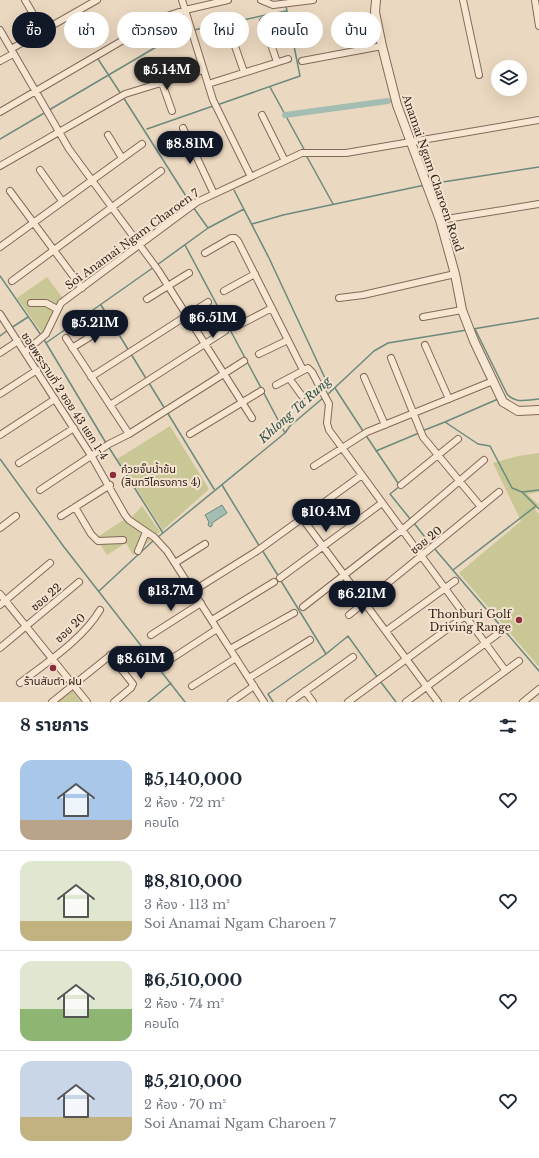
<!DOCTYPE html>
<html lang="th">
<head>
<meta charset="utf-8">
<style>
  :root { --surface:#fff; --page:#f6f6f7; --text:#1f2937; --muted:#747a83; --line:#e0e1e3; --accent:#111827 }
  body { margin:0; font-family:"Libre Baskerville","Noto Sans Thai",serif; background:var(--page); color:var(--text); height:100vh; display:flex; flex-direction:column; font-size:15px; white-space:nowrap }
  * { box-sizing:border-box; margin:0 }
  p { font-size:13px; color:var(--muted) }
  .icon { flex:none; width:22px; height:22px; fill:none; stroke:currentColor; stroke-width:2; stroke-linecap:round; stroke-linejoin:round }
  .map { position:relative; height:702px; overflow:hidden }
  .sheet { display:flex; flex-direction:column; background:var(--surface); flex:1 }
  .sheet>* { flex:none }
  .banner { position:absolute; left:12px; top:12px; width:515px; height:36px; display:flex; gap:8px }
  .buttons { position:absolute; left:491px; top:60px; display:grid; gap:8px }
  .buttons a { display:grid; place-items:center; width:36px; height:36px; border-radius:50%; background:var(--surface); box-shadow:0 4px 16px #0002; font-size:20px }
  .price { position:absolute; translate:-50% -34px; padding:0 9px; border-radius:14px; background:var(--accent); color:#fff; font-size:13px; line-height:26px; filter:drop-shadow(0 1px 2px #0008) }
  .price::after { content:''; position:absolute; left:50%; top:24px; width:12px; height:9px; margin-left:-6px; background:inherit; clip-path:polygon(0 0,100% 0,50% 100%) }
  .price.selected { background:#222; color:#fff }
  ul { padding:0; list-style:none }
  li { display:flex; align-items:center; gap:12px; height:100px; padding:0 20px }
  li+li { border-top:1px solid var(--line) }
  li span { display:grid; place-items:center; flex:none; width:112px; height:80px; border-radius:12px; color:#555 }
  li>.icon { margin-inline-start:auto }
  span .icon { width:48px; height:48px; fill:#fffc; stroke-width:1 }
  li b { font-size:17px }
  h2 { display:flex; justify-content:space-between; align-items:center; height:48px; padding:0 20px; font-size:17px }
  .tag { padding:0 14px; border-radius:18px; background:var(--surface); box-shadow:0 4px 16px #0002; font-size:14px; line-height:36px }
  .tag.selected { background:var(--accent); color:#fff }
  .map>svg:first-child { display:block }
</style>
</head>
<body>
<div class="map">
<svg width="539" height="702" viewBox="0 0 539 702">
  <rect width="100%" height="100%" fill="#ebd8c0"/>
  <path fill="#c8c795" d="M47,277L65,301L53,325L42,333L17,298Z
    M170,426L209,489L163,530L117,459Z
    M539,453V492L527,494L539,505L535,510L539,514V667L459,573L521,521L493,463L518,456Z
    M142,506L160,532L157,534L131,518Z
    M125,519L151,540L133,555L126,543L107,555L96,538Z
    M71,689L81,702H54Z"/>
  <path fill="#a3bdb2" stroke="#6b8a7e" d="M222,505L227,513L212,523V526L210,527L208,525L209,522L205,515Z"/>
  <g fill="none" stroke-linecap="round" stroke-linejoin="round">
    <path stroke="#6b8a7e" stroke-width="1.5" d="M194,30L286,11
      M98,59L121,94
      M270,87L305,151
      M123,97L191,204
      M217,105L300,76L286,6
      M49,110L180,33L191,31
      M147,129L213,106
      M0,139L46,112
      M306,155L333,204
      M430,184L539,167
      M234,190L269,258L331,391
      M193,207L208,228
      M252,224L283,215L425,185
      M185,245L285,433
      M157,265L208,228L244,209
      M0,276L41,335
      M101,305L129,351
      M11,328L28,317
      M473,329L539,318
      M475,329L507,394C516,404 527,400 539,399
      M0,336L8,330
      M43,338L106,443
      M46,343L154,267
      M131,354L147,380
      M149,383L165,409
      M335,388L363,431
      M326,396L374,351L388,343L467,330
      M167,412L214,489
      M445,422L498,399
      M422,431L445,422L478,444L490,446L512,488L522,492L539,490
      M365,434L400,486L390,494L411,520
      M108,446L163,533
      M376,451L419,433
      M0,459L64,547L185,702
      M222,485L260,547
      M522,492L539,509
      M414,523L431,545
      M158,537L285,433L290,426L323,398
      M434,548L539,671
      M262,550L279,577
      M453,570L536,506
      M281,581L326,654
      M99,591L155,539
      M380,681L396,702
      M148,702L171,683
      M273,702L268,694L326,654L348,636L378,678"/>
    <path stroke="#a3bdb2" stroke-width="6" d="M285,115L388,101"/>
    <defs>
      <path id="minor" d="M25,0L43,31
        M182,0L213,100L251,177
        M261,0L273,5L313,0
        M463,0L479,75
        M535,0L539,26
        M263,21L277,62
        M229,29L244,72
        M0,30L69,149L158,270L252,418
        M11,49L97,0
        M0,61L13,54
        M302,61L382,46
        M162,83L172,111
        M208,84L288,59
        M0,112L161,18L185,10L228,0
        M262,115L285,161
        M183,128L214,194
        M108,135L122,158
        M0,166L125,94L203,70
        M40,170L62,201
        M10,191L82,288
        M440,220L539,204
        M0,247L142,144
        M205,253L231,238H235L238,241L303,370
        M12,281L161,171
        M224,291L255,274
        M339,298L363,295L455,274
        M147,299L189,273
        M31,303H46L57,309
        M0,314L92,457L125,515L129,520L154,537L167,551L264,702
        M423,317L462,310
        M241,324L272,308
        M425,345L449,399
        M72,348L109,325
        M25,352L46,334L61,303L197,202L302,153H346L539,120
        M0,353L18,341
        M259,354L288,340
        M391,358L423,437L481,507
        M91,377L208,302
        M364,377L385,425
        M289,378L302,396
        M276,385L308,368L312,372L329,404L327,423L329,430L505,670
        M0,394L37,370
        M110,405L225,331
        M129,434L244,361
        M190,434L261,391
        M0,435L55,399
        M19,463L74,428
        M314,466L367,432L493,381
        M401,485L458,439
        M40,490L109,444L129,434L66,338
        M75,507L91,534L98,541L123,540
        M61,516L110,485
        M302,518L438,702
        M0,528L16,516
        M138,551L146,532
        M175,563L205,544
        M280,578L382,503
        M193,591L257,551L362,475
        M0,594L87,702
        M0,605L50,563
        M303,607L402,530L484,460
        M349,615L499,492
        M212,620L274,582
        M386,631L455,581
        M151,635L201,603
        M0,648L79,582
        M230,649L294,613
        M110,655L133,684L131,688L114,702
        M168,661L217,629
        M249,678L310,640
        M20,683C46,663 83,639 100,610
        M192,686L236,658
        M305,691L313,702
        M52,702L117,650
        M231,702L254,686
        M290,702L353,657
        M348,702L465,616
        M406,702L499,633
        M463,702L519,661
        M523,702L539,689"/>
      <path id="tertiary" d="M376,0L375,12L382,46L397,105L440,220L455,274L462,310L474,341L503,402L518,411L539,410"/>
    </defs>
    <use href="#minor" stroke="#836959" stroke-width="8"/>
    <use href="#tertiary" stroke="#836959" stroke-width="10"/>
    <use href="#minor" stroke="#f7e7d2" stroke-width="6"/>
    <use href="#tertiary" stroke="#f7e7d2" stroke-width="8"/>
  </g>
  <g fill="#8f2c3b" stroke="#f3e3cf" stroke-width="1.5">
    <circle cx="113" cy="475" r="4"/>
    <circle cx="519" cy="620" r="4"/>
    <circle cx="53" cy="668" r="4"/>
  </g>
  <g text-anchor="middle" stroke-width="4" stroke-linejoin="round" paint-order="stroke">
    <g font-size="11" fill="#33241d" stroke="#f3e3cf">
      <text transform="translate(433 173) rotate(71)" y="4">Anamai Ngam Charoen Road</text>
      <text transform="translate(132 239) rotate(-36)" y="4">Soi Anamai Ngam Charoen 7</text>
      <text transform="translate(65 396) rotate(57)" y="4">ซอยพระรามที่ 2 ซอย 43 แยก 1-4</text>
      <text transform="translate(426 540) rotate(-39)" y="4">ซอย 20</text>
      <text transform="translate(46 597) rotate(-40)" y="4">ซอย 22</text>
      <text transform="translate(70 628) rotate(-43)" y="4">ซอย 20</text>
    </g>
    <g font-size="11" fill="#33241d" stroke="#f3e3cf" text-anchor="start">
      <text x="121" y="473">ก๋วยจั๊บน้ำข้น<tspan x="121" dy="13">(สินทวีโครงการ 4)</tspan></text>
      <text x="511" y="618" text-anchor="end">Thonburi Golf<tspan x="511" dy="13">Driving Range</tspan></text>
      <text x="53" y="685" text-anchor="middle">ร้านสัมตำ ฝน</text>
    </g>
    <g font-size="12" font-style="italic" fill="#2d524b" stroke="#f3e3cf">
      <text transform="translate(295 410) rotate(-42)" y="4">Khlong Ta Rung</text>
    </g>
  </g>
</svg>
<div class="buttons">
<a><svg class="icon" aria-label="layers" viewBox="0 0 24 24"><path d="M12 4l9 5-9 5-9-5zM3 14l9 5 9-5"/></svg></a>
</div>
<b class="price selected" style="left:167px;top:91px">฿5.14M</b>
<b class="price" style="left:190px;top:165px">฿8.81M</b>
<b class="price" style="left:213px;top:339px">฿6.51M</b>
<b class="price" style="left:95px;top:344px">฿5.21M</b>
<b class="price" style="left:326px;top:533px">฿10.4M</b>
<b class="price" style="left:171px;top:612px">฿13.7M</b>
<b class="price" style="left:362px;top:615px">฿6.21M</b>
<b class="price" style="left:141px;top:680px">฿8.61M</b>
<div class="banner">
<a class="tag selected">ซื้อ</a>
<a class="tag">เช่า</a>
<a class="tag">ตัวกรอง</a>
<a class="tag">ใหม่</a>
<a class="tag">คอนโด</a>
<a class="tag">บ้าน</a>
</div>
</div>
<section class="sheet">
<h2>8 รายการ<svg class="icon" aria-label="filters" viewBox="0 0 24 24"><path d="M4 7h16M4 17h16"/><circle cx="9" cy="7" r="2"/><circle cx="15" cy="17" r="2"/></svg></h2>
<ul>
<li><span style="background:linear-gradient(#a9c7e8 75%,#b9a48a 0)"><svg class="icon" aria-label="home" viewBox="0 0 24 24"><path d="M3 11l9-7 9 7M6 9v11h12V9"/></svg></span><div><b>฿5,140,000</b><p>2 ห้อง · 72 m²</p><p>คอนโด</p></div><svg class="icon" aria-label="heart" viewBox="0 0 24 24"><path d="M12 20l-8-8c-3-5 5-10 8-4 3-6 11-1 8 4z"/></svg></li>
<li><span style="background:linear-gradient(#dfe7d0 75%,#c2b280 0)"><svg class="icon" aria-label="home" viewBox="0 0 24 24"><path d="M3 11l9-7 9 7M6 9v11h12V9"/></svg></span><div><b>฿8,810,000</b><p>3 ห้อง · 113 m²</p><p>Soi Anamai Ngam Charoen 7</p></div><svg class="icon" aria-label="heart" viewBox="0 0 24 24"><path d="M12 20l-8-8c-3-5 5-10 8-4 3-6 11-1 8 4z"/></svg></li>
<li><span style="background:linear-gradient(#dfe7d0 60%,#8fb573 0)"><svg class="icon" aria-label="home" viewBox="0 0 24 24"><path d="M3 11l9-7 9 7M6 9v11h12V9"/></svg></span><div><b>฿6,510,000</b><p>2 ห้อง · 74 m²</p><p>คอนโด</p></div><svg class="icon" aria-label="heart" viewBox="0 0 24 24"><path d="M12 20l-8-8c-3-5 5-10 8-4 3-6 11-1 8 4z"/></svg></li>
<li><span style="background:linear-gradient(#c9d6e8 70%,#c2b280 0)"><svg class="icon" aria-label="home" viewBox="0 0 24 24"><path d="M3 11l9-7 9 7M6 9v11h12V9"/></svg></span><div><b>฿5,210,000</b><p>2 ห้อง · 70 m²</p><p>Soi Anamai Ngam Charoen 7</p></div><svg class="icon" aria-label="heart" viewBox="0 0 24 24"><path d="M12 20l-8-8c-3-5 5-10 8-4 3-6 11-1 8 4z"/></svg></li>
</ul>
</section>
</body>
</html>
